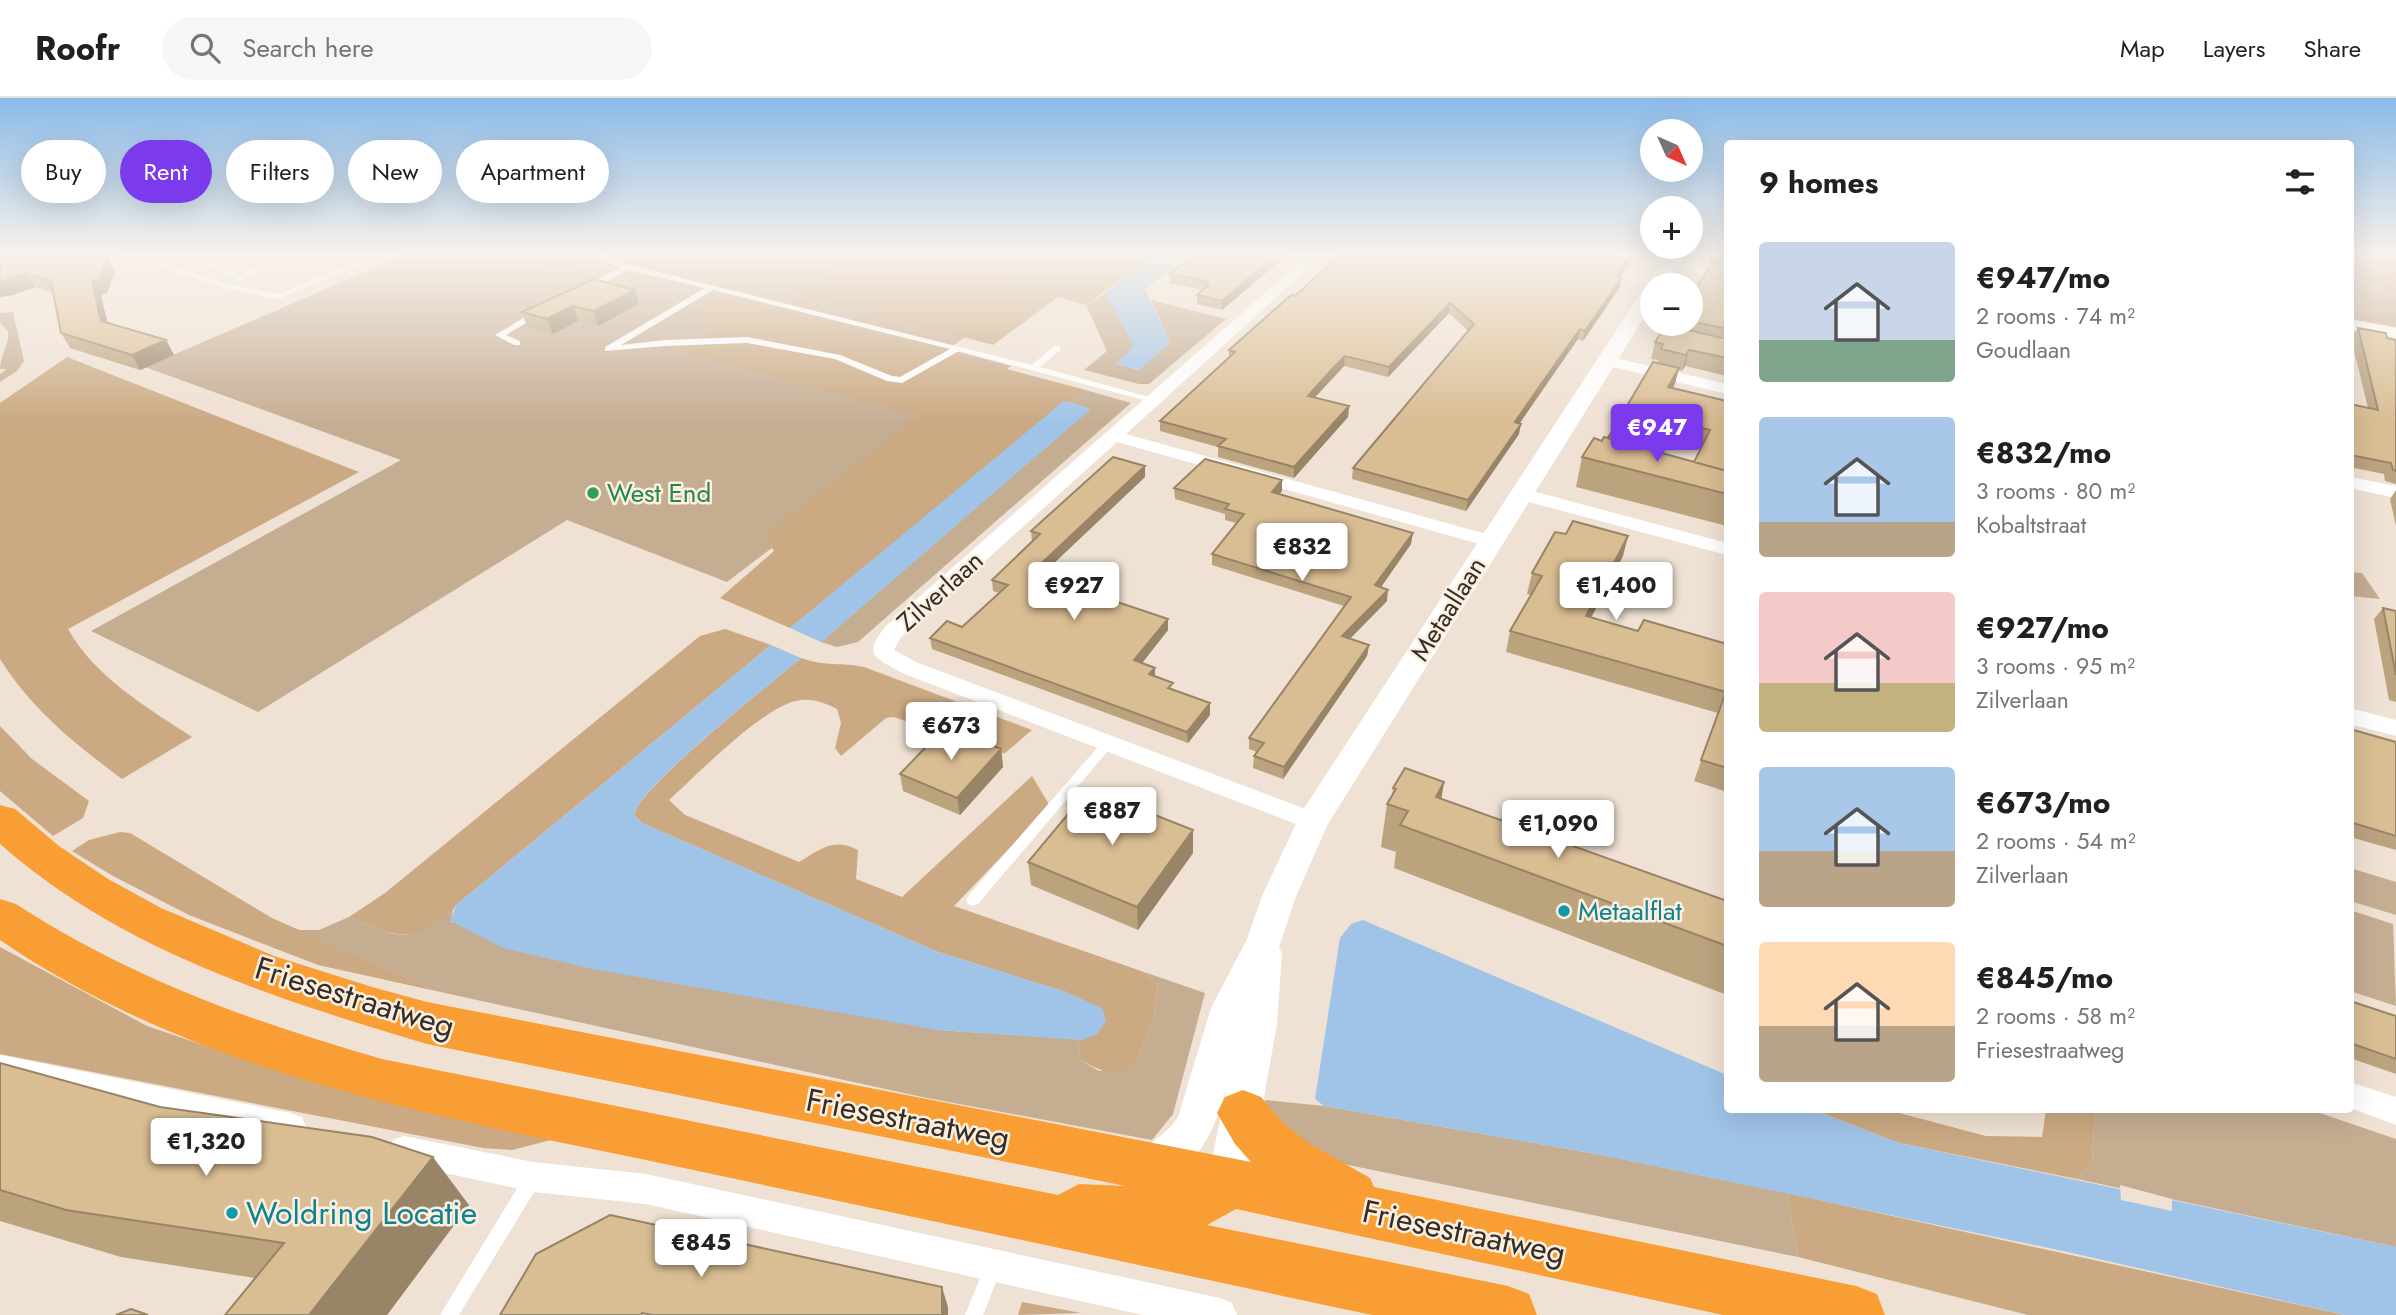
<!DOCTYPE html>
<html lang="en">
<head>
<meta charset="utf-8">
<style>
  :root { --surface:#fff; --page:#f6f6f6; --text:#202124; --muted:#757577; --line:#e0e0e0; --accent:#7c3aed }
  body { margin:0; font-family:Jost,sans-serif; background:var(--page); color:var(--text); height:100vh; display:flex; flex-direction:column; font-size:26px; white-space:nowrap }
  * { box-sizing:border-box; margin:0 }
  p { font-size:23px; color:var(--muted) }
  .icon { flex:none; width:38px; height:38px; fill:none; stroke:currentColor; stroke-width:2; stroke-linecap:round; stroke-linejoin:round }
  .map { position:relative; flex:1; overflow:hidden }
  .details { position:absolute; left:1724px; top:42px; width:630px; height:973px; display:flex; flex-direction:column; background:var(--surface); border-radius:7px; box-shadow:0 7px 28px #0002 }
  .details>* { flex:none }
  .hud { position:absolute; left:21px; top:42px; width:665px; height:63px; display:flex; gap:14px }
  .needle { width:46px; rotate:135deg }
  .tools { position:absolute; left:1640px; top:21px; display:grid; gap:14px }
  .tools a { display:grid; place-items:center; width:63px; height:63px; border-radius:50%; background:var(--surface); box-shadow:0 7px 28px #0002; font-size:35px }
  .price { position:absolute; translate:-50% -60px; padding:0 16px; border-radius:7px; background:#fff; color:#222; font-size:23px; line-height:46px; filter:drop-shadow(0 2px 4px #0008) }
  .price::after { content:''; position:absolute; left:50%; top:42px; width:21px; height:16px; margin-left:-10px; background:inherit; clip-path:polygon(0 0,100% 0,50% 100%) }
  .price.on { background:var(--accent); color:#fff }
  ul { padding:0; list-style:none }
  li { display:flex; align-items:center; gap:21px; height:175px; padding:0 35px }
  li span { display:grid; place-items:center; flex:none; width:196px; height:140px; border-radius:7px; color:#555 }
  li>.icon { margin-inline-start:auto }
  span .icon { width:84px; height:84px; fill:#fffc; stroke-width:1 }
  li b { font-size:30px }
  h2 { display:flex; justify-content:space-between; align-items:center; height:84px; padding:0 35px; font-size:30px }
  .tag { padding:0 24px; border-radius:32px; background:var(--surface); box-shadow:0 7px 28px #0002; font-size:24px; line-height:63px }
  .tag.on { background:var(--accent); color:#fff }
  header { display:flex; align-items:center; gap:42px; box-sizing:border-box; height:98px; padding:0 35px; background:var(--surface); border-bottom:2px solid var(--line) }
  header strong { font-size:33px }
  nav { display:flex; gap:38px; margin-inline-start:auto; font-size:24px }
  .search { width:490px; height:63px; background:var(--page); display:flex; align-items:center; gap:18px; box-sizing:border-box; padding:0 24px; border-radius:38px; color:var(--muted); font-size:26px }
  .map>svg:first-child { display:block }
</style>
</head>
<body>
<header>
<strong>Roofr</strong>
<div class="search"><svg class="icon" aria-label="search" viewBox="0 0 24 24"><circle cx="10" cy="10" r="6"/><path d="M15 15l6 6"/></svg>Search here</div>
<nav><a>Map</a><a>Layers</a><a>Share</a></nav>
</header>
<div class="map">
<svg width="2396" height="1217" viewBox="0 0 2396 1217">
  <rect width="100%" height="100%" fill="#efe1d3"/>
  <path fill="#c5ad92" d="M407,156H1082L948,251L1011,268L727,484L567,422L258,614L91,533L401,362L145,269Z
    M2350,156H2396V229L2350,221Z
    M1106,195L1135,249L1116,266L1139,272L1170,244L1151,202L1226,221L1149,286H1139L1084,272L1107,253L1086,207Z
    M13,214L24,263L17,273L0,284V276L7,271H0C0,257 10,247 8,233L0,225V215Z
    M1082,291L1131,305L858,544L837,549L821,544L1090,311L1064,303Z
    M2350,474L2362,475L2380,501L2350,498Z
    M2350,770L2396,784V817L2350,803Z
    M2350,812L2393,826L2396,908L2350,893Z
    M453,813L451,824L938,932L1078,941L1080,962L1099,973L1136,966L1154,920L1158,888L1144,874L1205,895L1173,1016L1152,1042L922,999L436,893L298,832H319L349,819C400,842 408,845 453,813Z
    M1265,1002L1324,1008L1602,1057L1787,1095L1798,1159L1319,1061L1269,1014Z
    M2095,1012H2311L2396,1041V1149L2077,1081L2092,1064Z"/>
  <path fill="#caa983" d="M500,156H563L586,162L564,173Z
    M855,156H1155L1086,207L1058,199L993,247L791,194Z
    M2377,167H2396V196L2354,175Z
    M723,196L1082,291L790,530L720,500L774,453L764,437L919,318L679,253L726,226L690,216Z
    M67,259L359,374L68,531C95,579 146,609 192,639L122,681C74,645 33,613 0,561V305Z
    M725,531L771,547L456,807C452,816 443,820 436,825C405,847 381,833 349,819L385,795L700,538Z
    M801,560C826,569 841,564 864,569L1032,632L1005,655L999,656L894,619L886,620L841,658L835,650L841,625L837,611C825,605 815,601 801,602C766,605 697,677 669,702L685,717L799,764C821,751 832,739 858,752L856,781L902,799L1032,678L1050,708L954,808L1144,874L1158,888L1154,920L1136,966C1108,978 1106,975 1080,962L1078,941L1082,942L1066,894L938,854L642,725L634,717C640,688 772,585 801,560Z
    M0,628L32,661L89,703L83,720L53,738L0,693Z
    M120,734L130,735L272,820L436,893L318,867L189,817L113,778L72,753L89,742Z
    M0,849L147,928L236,958L555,1041L512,1052L483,1050L0,956Z
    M1814,1012H1888L1986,1038L2042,1039L2046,1012H2095L2092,1064L2077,1081L1899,1045Z
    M1787,1095L2345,1217H2028L1798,1159Z
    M1022,1204L1081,1215L1018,1217Z"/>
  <path fill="#a0c4e8" d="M1155,156H1190L1145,191L1170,244L1140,272L1115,266L1134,248L1105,194Z
    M1064,303L1091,311L821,544L790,530Z
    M771,547L801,560C771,586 640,687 634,717L642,725L938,854L1066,894L1102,910L1106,922L1097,936L1082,942L938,932L593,871L503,850L451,823L456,807Z
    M1363,822L1727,977V1012H1814L1899,1045L2396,1149V1217H2345L2063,1153L1602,1057L1324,1008L1315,1001L1340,840L1351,826Z"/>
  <path fill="#efe1d3" d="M2120,1087L2172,1101V1113L2121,1102Z"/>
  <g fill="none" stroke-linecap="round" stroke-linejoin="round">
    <path fill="#fff" fill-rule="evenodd" d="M125,156H135L113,166L126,169V173L101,166Z
      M147,156H155L153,161L221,184L277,196L376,156H386L278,201L216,188L146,164Z
      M174,156C198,155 218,167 239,178L277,156H286L239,183L198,164Z
      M599,156H607V158L630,167L1032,267L1054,248H1060V252L1040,269L1160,302L1155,305L959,253L902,285L887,283L835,261L747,245L665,248L605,253V249L705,190L628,172L590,192H584V188L621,169L600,161ZM713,192L950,251L900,279L892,278L840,257L747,239L665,242L621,247Z
      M534,214L541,216L506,237L520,243V247H514L495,237Z
      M1108,641L1112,642L1114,645L1112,648L978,806L973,808L968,806L966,802L968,798L1104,642Z
      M533,1072L539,1074L542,1080L539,1086L459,1217H440L527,1074Z
      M993,1160L999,1163L1002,1169L983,1217H965L987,1163Z"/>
    <path fill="#fff" fill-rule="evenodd" d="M1309,156H1324L1126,336L1497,439L1500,443L1497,447H1483L1117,344L901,539L894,552L918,565L1322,717L1325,723L1322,729L1313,732L1304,729L902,575C876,560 862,558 885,529Z
      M1669,161L1727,172V180L1664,168L1662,165Z
      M2350,222L2396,230V240L2350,232Z
      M1606,258L1727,286V296L1600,266V260Z
      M2350,379L2396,388V400L2350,390Z
      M1521,390L1727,445V457L1514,400L1512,396L1514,392Z
      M2350,610L2396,622V638L2350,626Z
      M0,957L291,1015L302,1019L306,1029L302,1039L291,1043L0,983Z
      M2350,984L2396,999V1027L2350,1010Z
      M404,1038L533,1064L646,1076L1220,1200L1232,1205L1237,1217H1143L646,1106L533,1094L404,1066L393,1062L388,1052L393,1042Z"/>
    <path fill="#fff" fill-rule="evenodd" d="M1666,156H1684L1664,187H1652V207L1328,726L1296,798L1279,849L1282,856L1277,926L1249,1084L1243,1098L1228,1103L1213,1098L1207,1084L1227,989C1214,1034 1198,1071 1151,1089L1136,1083L1130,1070C1141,1047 1165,1040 1178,1019L1211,910L1247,841L1262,798L1301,715Z"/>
    <path fill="#f89e34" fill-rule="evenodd" d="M0,707L15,711L59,748L108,781L161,810L274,858L372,889L427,904L1251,1064L1235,1046L1217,1015L1225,999L1243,992L1261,999L1283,1025L1310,1046L1370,1080L1374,1089L1856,1188L1877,1196L1885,1217H1723L1236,1111L1207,1127L1508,1188L1529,1196L1537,1217H1372C1148,1169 923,1121 698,1073C459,1022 206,983 0,842V801L16,806C130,880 252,924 382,961L1058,1097L1079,1086L1125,1088L427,946C276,901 120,852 0,746Z"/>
  </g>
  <path fill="#bba37e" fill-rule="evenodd" d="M0,156L108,161L115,173L107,195L101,197L107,224L166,242L174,257L140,272L70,250L61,235L53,195L35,189L13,197L0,199Z
    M1288,156L1222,212L1197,206V197L1203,192L1170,185V175Z
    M1711,156H1727V278L1685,268L1682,273L1678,272L1673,290L1727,303V428L1576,389L1582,359L1602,343L1608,340L1657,265L1658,262L1651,261L1655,244L1669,226H1690V201L1716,164V163L1710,162ZM1659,338L1702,348L1694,364L1652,352Z
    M1620,179V189L1583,243L1578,241L1542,292L1519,325V336L1466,413L1352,381L1353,370L1468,233L1449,215L1388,279L1344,268L1334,279L1315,299L1349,308L1348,319L1294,380L1218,359V349L1160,333V323L1229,259V252L1295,198Z
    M635,192L639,206L598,228L578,223L553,236L527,229L522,214Z
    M2358,230L2387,240L2396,242V386L2385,383L2384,376L2350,369V306L2368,310L2351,240Z
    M1145,368V379L1040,478L1168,521V532L1142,565L1155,578L1173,591L1210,605V617L1188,645L932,551L930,540L962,529L999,495L993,493L992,482L1032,444L1031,433Z
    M1174,390L1282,393L1279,396L1411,446L1381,489L1387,503L1349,541L1369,547L1367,558L1283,681L1253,670L1254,658L1257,654L1249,651V640L1344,508L1212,467V456L1236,425L1225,422V416L1175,401Z
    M2396,392V428L2390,401Z
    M1623,458L1591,520L1638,533L1727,546V694L1694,683L1718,615L1506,554L1510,533L1531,497L1527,496L1532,475Z
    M2383,510L2396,513V604L2389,602L2374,521Z
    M2350,631L2396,644V752L2350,739Z
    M1001,651L1003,669L960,717L903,693L900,676Z
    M1444,684L1441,701L1727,803V897L1394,770L1396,754L1381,749L1387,706L1392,698L1393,690Z
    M1193,755L1138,832L1031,787L1028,764Z
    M2350,903L2396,918V976L2350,960Z
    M0,965L469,1107L387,1217H225L255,1180L121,1159L0,1123Z"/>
  <path fill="#988467" d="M93,156H119L108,161L115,173L107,195L101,197L110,237L101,223L92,183Z
    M1277,156H1288L1222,212V203Z
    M1631,156H1636L1614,188L1617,178Z
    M26,175L35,189L13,197L0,199V184Z
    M1622,179L1620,189L1583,243L1585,233Z
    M635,192L639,206L598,228L594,213Z
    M1450,205L1449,215L1388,279L1389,269Z
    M573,208L578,223L553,236L547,221Z
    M1580,231L1578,241L1513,335L1515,324Z
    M166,242L174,257L140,272L132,257Z
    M1689,252L1685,268L1682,273L1686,257Z
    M1345,258L1344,268L1307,308L1308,298Z
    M1679,270L1675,286L1664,305L1668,289Z
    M1349,308L1348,319L1294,380V369Z
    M1664,321L1659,338L1643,369L1647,352Z
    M1521,326L1519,336L1466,413L1468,402Z
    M1145,368V379L1032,486L1031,475Z
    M1282,382V393L1271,405L1272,394Z
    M1413,435L1411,446L1374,499L1375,487Z
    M1628,438L1623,458L1581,539L1586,518Z
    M1388,492L1387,503L1341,550L1342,538Z
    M1168,521V532L1135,574L1134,562Z
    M1369,547L1367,558L1283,681L1284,669Z
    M1155,570V582L1149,576Z
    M1210,605V617L1188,645L1187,634Z
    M1001,651L1003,669L960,717L957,700Z
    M1444,684L1437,727L1436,699Z
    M1193,732V755L1138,832L1137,809Z
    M433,1059L469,1107L387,1217H309Z
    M942,1189L948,1209V1217H942Z"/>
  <path fill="#d9bd93" stroke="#988467" stroke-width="2" d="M0,156H101L107,158L99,181L92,183L101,223L166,242L132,257L61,235L51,183L26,175L0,184Z
    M1197,156H1277L1222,203L1197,197L1209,187L1206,186L1208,184L1170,175Z
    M1341,156H1631L1617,178L1622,179L1585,233L1580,231L1544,282L1515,324L1521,326L1468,402L1353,370L1474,226L1450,205L1389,269L1345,258L1334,269L1308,298L1349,308L1294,369L1218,348L1226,341L1160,323L1235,254L1229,252L1291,197L1295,198Z
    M1712,164L1727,166V231L1690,223V201Z
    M594,181L635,192L594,213L573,208L547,221L522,214Z
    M1666,227L1727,241V260L1689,252L1686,257L1661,251L1663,246L1655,244Z
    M2358,230L2386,235L2387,240L2396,242V373L2393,372L2391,365L2350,357V306L2378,312Z
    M1653,264L1679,270L1668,289L1727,303V373L1694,364L1710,332L1664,321L1648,351L1608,340Z
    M1604,339L1727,373V396L1582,359L1594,340L1602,343Z
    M1113,359L1145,368L1031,475L1168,521L1134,562L1155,570L1149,576L1173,585L1168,590L1210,605L1187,634L930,540L947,523L962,529L1008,487L992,482L1040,436L1031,433Z
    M1205,361L1282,382L1272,394L1413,435L1375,487L1388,492L1342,538L1369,547L1284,669L1254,658L1264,645L1249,640L1351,499L1212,456L1244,416L1225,411L1229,406L1174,390Z
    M1573,423L1628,438L1586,518L1638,533L1644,522L1727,546V670L1701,662L1726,594L1510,533L1542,478L1532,475L1555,434L1566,436Z
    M2383,510L2396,513V577Z
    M945,629L1001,651L957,700L900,676Z
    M2350,631L2396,644V738L2350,724Z
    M1405,670L1444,684L1436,699L1727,803V848L1400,727L1408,713L1387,706L1396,691L1393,690Z
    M1089,691L1193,732L1137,809L1028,764Z
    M2350,903L2396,918V961L2350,945Z
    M0,965L160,1009L372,1039L433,1059L309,1217H225L284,1145L66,1112L0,1092Z
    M610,1117L942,1189V1217H652L642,1215L641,1217H500L536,1156Z
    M131,1211L148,1217H116Z"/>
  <linearGradient id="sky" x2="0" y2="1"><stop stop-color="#8bbae8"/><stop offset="0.48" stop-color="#f8f2eb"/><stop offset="1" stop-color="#f8f2eb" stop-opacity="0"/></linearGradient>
  <rect width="2396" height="326" fill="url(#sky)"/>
  <circle fill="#2e9e5b" stroke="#fcefe0" stroke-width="2.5" cx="593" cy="395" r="7"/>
  <g fill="#0f9aa8" stroke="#fcefe0" stroke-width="2.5">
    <circle cx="1564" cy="813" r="7"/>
    <circle cx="232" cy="1115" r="7"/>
  </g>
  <g text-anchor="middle" stroke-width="5" stroke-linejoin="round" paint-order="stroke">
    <g font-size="26" fill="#27864d" stroke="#fcefe0" text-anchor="start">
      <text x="607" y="404">West End</text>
    </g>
    <g font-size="26" fill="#332e28" stroke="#fcefe0">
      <text transform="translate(940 493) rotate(-42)" y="9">Zilverlaan</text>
      <text transform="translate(1448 511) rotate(-58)" y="9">Metaallaan</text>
    </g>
    <g font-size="26" fill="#0d838f" stroke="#fcefe0" text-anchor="start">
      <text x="1578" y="822">Metaalflat</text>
    </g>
    <g font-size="32" fill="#332e28" stroke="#fcefe0">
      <text transform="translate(355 899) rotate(17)" y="11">Friesestraatweg</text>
      <text transform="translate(908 1021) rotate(11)" y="11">Friesestraatweg</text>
      <text transform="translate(1464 1134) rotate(12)" y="11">Friesestraatweg</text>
    </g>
    <g font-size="32" fill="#0d838f" stroke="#fcefe0" text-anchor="start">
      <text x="246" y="1126">Woldring Locatie</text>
    </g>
  </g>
</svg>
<div class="tools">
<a><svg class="needle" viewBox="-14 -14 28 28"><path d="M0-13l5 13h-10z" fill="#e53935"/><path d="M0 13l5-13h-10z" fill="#757577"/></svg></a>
<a>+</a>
<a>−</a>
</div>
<b class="price on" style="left:1657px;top:366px">€947</b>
<b class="price" style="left:1302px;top:485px">€832</b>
<b class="price" style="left:1074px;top:524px">€927</b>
<b class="price" style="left:1616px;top:524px">€1,400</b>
<b class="price" style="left:951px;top:664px">€673</b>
<b class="price" style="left:1112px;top:749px">€887</b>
<b class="price" style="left:1558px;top:762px">€1,090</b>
<b class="price" style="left:206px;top:1080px">€1,320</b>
<b class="price" style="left:701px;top:1181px">€845</b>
<div class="hud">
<a class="tag">Buy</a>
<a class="tag on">Rent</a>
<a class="tag">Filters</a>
<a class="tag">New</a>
<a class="tag">Apartment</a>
</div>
<section class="details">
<h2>9 homes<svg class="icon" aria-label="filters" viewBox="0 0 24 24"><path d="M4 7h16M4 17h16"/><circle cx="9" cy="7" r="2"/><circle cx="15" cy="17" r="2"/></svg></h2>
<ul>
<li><span style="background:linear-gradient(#c9d6e8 70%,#7fa58c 0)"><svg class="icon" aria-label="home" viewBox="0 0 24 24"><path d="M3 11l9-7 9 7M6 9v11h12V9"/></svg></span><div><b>€947/mo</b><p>2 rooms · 74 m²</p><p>Goudlaan</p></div></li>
<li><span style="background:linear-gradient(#a9c7e8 75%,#b9a48a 0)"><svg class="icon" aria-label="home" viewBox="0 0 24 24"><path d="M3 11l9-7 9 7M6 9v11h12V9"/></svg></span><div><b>€832/mo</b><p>3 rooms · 80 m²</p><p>Kobaltstraat</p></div></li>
<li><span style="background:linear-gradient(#f6c9c9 65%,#c2b280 0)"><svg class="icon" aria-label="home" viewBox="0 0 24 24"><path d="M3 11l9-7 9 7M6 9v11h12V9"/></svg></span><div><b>€927/mo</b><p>3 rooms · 95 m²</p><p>Zilverlaan</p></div></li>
<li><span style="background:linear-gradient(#a9c7e8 60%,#b9a48a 0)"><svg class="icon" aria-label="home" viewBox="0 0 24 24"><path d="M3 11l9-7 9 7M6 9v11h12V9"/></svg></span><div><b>€673/mo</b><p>2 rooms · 54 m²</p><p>Zilverlaan</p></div></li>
<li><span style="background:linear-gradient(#ffd9b3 60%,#b9a48a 0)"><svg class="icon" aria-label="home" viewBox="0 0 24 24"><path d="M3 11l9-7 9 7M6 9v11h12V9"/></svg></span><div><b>€845/mo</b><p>2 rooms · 58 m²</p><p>Friesestraatweg</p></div></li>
</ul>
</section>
</div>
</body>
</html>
